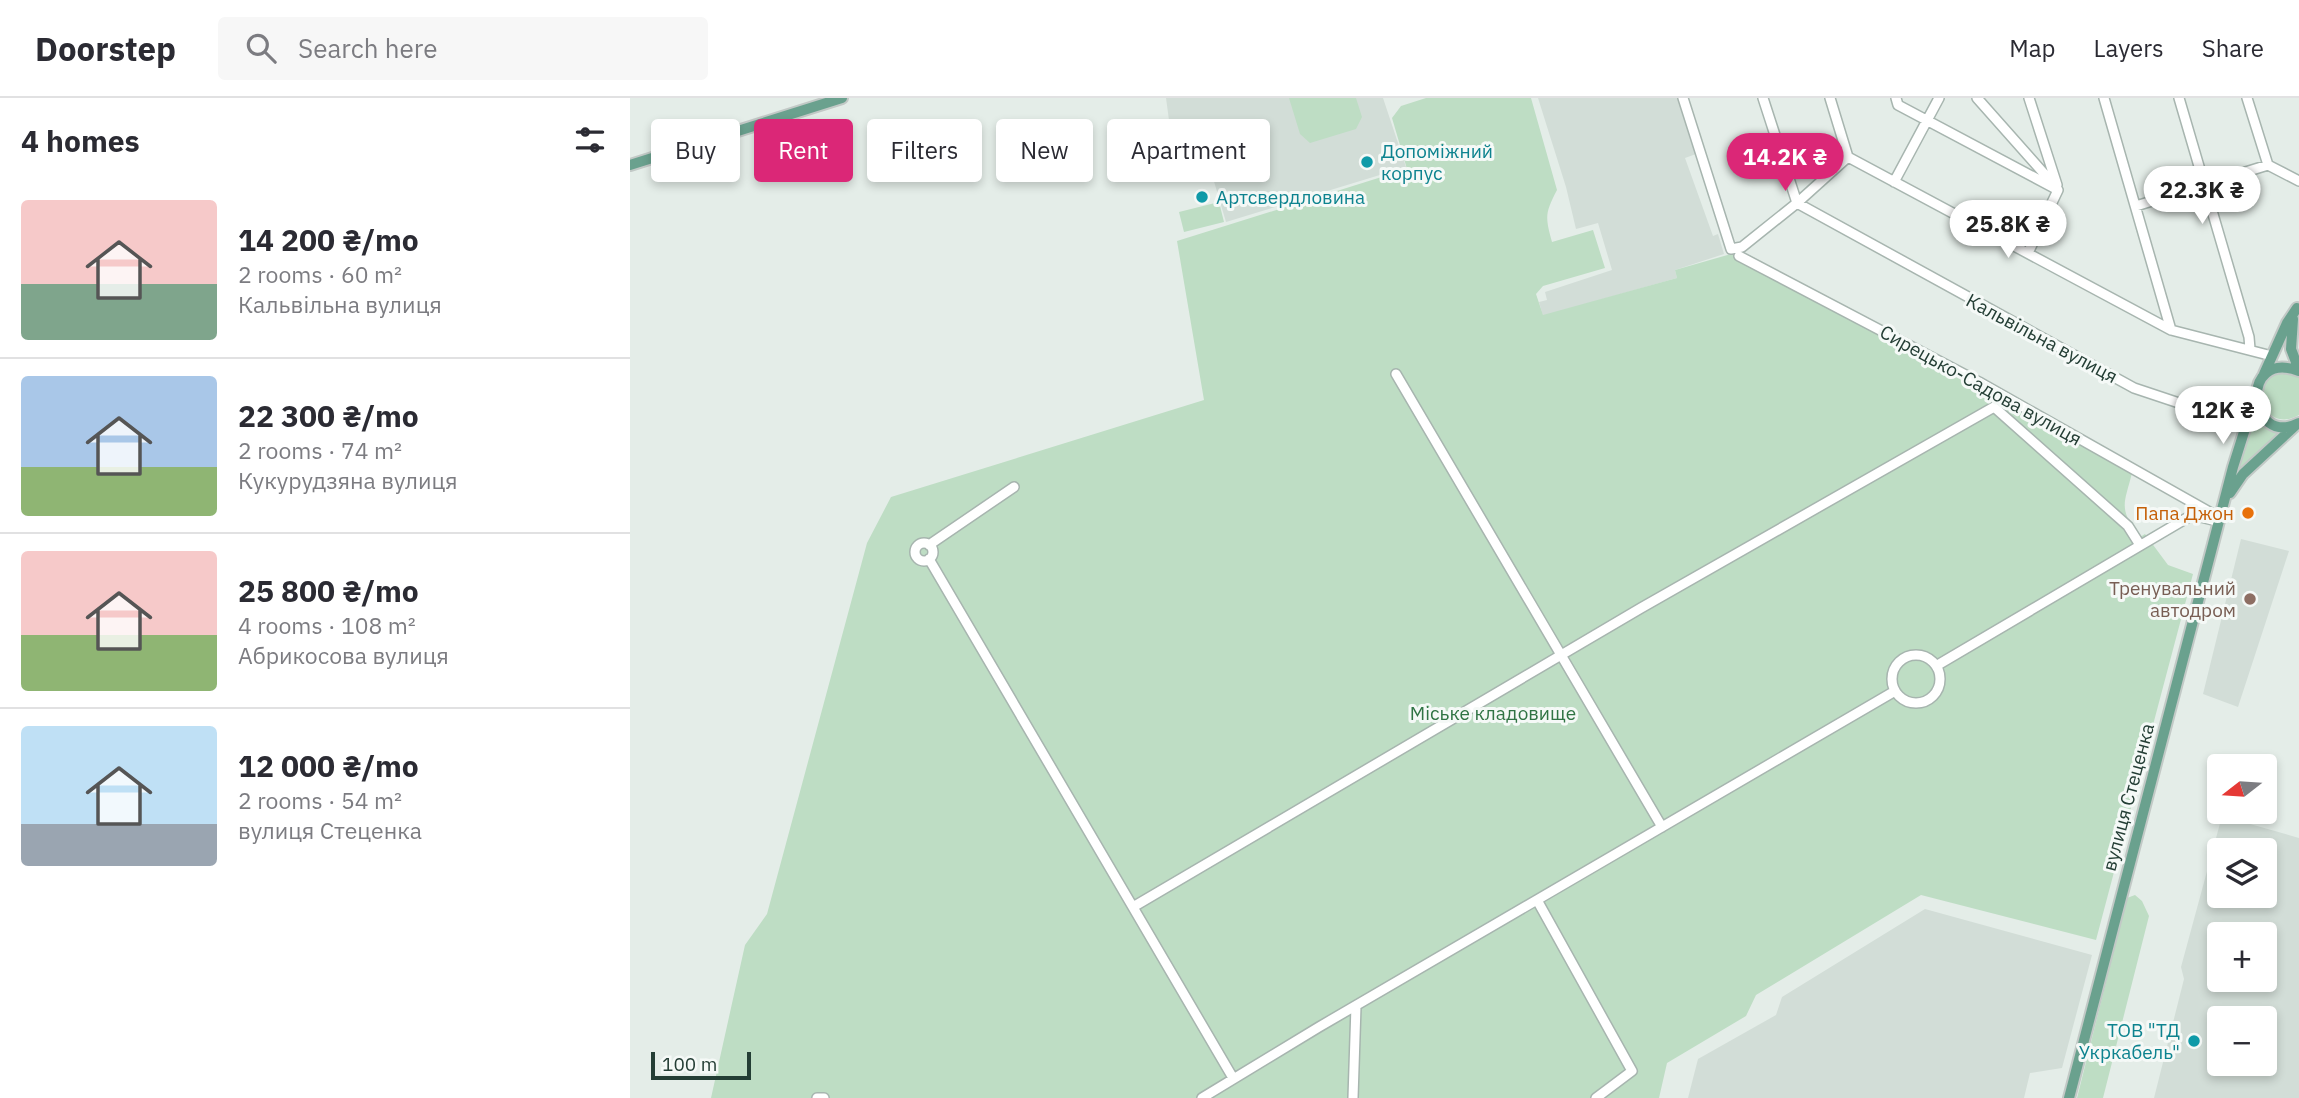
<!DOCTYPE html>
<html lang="en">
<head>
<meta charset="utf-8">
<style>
  :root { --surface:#fff; --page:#f7f7f7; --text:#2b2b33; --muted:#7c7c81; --line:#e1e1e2; --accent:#db2777 }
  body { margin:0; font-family:"IBM Plex Sans",sans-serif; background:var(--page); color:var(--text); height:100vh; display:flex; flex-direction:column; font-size:26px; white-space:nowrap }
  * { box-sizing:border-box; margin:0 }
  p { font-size:23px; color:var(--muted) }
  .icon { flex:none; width:38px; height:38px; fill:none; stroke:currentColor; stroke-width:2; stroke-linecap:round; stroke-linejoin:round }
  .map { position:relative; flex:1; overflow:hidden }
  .panel { display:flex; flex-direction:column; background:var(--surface); width:630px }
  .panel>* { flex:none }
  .guide { position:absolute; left:21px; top:21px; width:665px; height:63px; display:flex; gap:14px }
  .needle { width:46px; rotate:253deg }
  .tools { position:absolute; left:1577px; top:656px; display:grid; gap:14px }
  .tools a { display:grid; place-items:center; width:70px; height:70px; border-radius:7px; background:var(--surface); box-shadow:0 4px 10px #0003; font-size:35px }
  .scale { position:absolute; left:21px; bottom:18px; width:100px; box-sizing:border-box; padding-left:7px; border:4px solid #243e35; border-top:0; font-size:19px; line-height:24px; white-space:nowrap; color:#243e35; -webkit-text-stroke:5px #f5f9f7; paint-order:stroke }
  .price { position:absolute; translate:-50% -60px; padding:0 16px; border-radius:24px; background:#fff; color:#222; font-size:23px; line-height:46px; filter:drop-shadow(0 2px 4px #0008) }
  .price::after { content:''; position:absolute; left:50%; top:42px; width:21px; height:16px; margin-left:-10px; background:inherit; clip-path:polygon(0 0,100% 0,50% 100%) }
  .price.selected { background:var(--accent); color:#fff }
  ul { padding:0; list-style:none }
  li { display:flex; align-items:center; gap:21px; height:175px; padding:0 21px }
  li+li { border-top:2px solid var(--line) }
  li span { display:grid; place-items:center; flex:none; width:196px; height:140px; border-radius:7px; color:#555 }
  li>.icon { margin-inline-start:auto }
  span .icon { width:84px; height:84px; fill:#fffc; stroke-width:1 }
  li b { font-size:30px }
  h2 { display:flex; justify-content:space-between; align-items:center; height:84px; padding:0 21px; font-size:30px }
  .chip { padding:0 24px; border-radius:7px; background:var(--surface); box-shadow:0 4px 10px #0003; font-size:24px; line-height:63px }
  .chip.selected { background:var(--accent); color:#fff }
  header { display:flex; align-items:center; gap:42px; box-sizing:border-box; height:98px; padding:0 35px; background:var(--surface); border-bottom:2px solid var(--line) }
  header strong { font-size:33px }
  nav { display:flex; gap:38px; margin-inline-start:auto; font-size:24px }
  .search { width:490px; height:63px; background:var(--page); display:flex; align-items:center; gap:18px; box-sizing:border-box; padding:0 24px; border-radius:7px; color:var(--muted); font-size:26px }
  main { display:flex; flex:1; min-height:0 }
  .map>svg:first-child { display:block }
</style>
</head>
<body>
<header>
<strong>Doorstep</strong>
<div class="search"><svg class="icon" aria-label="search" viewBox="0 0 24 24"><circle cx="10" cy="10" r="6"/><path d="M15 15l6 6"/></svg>Search here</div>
<nav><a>Map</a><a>Layers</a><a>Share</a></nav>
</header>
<main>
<section class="panel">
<h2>4 homes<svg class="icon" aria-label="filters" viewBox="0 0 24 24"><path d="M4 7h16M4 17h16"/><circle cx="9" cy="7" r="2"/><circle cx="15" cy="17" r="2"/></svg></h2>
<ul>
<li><span style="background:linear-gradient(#f6c9c9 60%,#7fa58c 0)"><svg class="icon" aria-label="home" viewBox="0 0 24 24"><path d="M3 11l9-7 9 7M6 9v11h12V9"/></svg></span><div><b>14 200 ₴/mo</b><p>2 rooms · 60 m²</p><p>Кальвільна вулиця</p></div></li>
<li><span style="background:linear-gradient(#a9c7e8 65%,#8fb573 0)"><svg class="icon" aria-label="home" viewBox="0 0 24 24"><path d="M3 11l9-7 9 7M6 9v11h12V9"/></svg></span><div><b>22 300 ₴/mo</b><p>2 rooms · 74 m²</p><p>Кукурудзяна вулиця</p></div></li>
<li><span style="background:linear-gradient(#f6c9c9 60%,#8fb573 0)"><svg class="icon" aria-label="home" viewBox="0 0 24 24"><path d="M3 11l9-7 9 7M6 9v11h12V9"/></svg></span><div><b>25 800 ₴/mo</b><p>4 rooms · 108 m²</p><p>Абрикосова вулиця</p></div></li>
<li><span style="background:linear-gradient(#bfe0f5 70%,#9aa5b1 0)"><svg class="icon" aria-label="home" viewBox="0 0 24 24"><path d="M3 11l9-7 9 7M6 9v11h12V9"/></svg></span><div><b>12 000 ₴/mo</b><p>2 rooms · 54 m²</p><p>вулиця Стеценка</p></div></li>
</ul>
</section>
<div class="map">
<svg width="1669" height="1000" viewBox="0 0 1669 1000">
  <rect width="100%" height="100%" fill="#e4ede8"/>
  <path fill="#d2ddd7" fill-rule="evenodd" d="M536,0H753L776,69L596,124L580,70V63L544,59Z
    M908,0H1049L1066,56L1055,60L1083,138L1088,136L1094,156L1045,172L1047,180L913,218L909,204L917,202L915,194L982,172L968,125L946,131L936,89Z
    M1611,441L1659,453L1608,609L1573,596Z
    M1592,718L1669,740V1000H1524L1554,881L1551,869ZM1589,752H1634V798H1589ZM1589,836H1634V882H1589ZM1589,920H1634V966H1589Z
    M1295,811L1462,857L1432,970L1400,975L1394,1000H1058L1068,961L1146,917L1152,899Z"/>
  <path fill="#beddc4" d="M659,0H726L732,19L726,31L680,45L670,36Z
    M796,0H901L927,92C915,115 915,119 922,144L963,132L975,170L913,188L906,196L913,217L1047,180L1045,172L1101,156L1502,375C1494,407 1488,410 1510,439L1515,436L1538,467L1563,476L1466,842L1291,797L1126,897L1116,918L1037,965L1029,1000H81L115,847L137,816L237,445L261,399L574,302L547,143L777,71L762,20L771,8Z
    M589,104L594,124L554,134L549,114Z
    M1653,274L1669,279V317C1634,337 1614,283 1653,274Z
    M1623,313L1634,325L1652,333L1608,372L1606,371Z
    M1505,797L1512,803L1519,818L1473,1000H1447L1497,800Z"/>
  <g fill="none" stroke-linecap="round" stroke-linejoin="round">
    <defs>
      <path id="minor" d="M1053,0L1101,151L1112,149L1167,105L1218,59
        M1133,0L1167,105L1504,290L1615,327
        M1200,0L1218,59L1541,232L1642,258
        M1266,0L1268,7L1428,92
        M1347,0L1425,88
        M1399,0L1427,87
        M1474,0L1541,232
        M1549,0L1619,239L1620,251
        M1617,0L1638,67
        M1264,84L1309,0
        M1506,108L1638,67L1669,83
        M1398,155L1428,92
        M1109,158L1349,284L1590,420
        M766,276L1032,729
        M285 454a9 9 0 1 1 18 0a9 9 0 1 1-18 0Z
        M299,447L384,389
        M299,461L603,980
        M1262 581a24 24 0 1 1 48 0a24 24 0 1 1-48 0Z
        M1306,568L1562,417L1587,423
        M907,802L1002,973L966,1000
        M503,809L1011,510L1364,309L1498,428L1510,447
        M187,1000H194
        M572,1000L689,929L1265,593
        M723,1000L726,908"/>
      <path id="major" d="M0,67L212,0
        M1663,221L1661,251L1669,272
        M1669,273C1608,250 1618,351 1669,325
        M1634,276L1657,225L1667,210
        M1600,395L1613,376L1666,327
        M1439,1000L1603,369L1625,299"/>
    </defs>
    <use href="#minor" stroke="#a7b5af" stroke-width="12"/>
    <use href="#major" stroke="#c2c9c6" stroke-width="14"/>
    <use href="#minor" stroke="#fff" stroke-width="9"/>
    <use href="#major" stroke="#6aa18e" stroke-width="10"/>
  </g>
  <g fill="#0f9aa8" stroke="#f5f9f7" stroke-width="2.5">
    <circle cx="737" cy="64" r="7"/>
    <circle cx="572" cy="99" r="7"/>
    <circle cx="1564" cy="943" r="7"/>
  </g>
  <circle fill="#e8710a" stroke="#f5f9f7" stroke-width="2.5" cx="1618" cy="415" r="7"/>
  <circle fill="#8d6e63" stroke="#f5f9f7" stroke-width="2.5" cx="1620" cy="501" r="7"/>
  <g text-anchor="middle" stroke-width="6" stroke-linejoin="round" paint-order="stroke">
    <g font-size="19" fill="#0d838f" stroke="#f5f9f7" text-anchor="start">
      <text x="751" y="60">Допоміжний<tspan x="751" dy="22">корпус</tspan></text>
      <text x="586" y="106">Артсвердловина</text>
      <text x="1550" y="939" text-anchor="end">ТОВ "ТД<tspan x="1550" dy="22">Укркабель"</tspan></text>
    </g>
    <g font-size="19" fill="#243e35" stroke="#f5f9f7">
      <text transform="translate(1412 240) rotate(28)" y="7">Кальвільна вулиця</text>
      <text transform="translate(1351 287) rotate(29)" y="7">Сирецько-Садова вулиця</text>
      <text transform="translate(1498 699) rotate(-75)" y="7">вулиця Стеценка</text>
    </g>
    <g font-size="19" fill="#c56008" stroke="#f5f9f7" text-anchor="end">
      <text x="1604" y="422">Папа Джон</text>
    </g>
    <g font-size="19" fill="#785e54" stroke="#f5f9f7" text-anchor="end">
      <text x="1606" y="497">Тренувальний<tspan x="1606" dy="22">автодром</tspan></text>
    </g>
    <g font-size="19" fill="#307444" stroke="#f5f9f7">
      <text x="863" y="622">Міське кладовище</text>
    </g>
  </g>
</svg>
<div class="tools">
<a><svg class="needle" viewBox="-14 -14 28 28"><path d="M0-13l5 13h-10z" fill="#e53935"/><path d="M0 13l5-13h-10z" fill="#7c7c81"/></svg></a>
<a><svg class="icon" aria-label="layers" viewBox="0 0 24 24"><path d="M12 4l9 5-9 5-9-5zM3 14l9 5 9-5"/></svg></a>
<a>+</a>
<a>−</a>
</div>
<div class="scale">100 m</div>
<b class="price selected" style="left:1155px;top:95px">14.2K ₴</b>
<b class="price" style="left:1572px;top:128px">22.3K ₴</b>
<b class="price" style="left:1378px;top:162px">25.8K ₴</b>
<b class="price" style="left:1593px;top:348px">12K ₴</b>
<div class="guide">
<a class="chip">Buy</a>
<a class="chip selected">Rent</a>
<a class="chip">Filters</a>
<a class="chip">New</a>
<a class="chip">Apartment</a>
</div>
</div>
</main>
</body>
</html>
